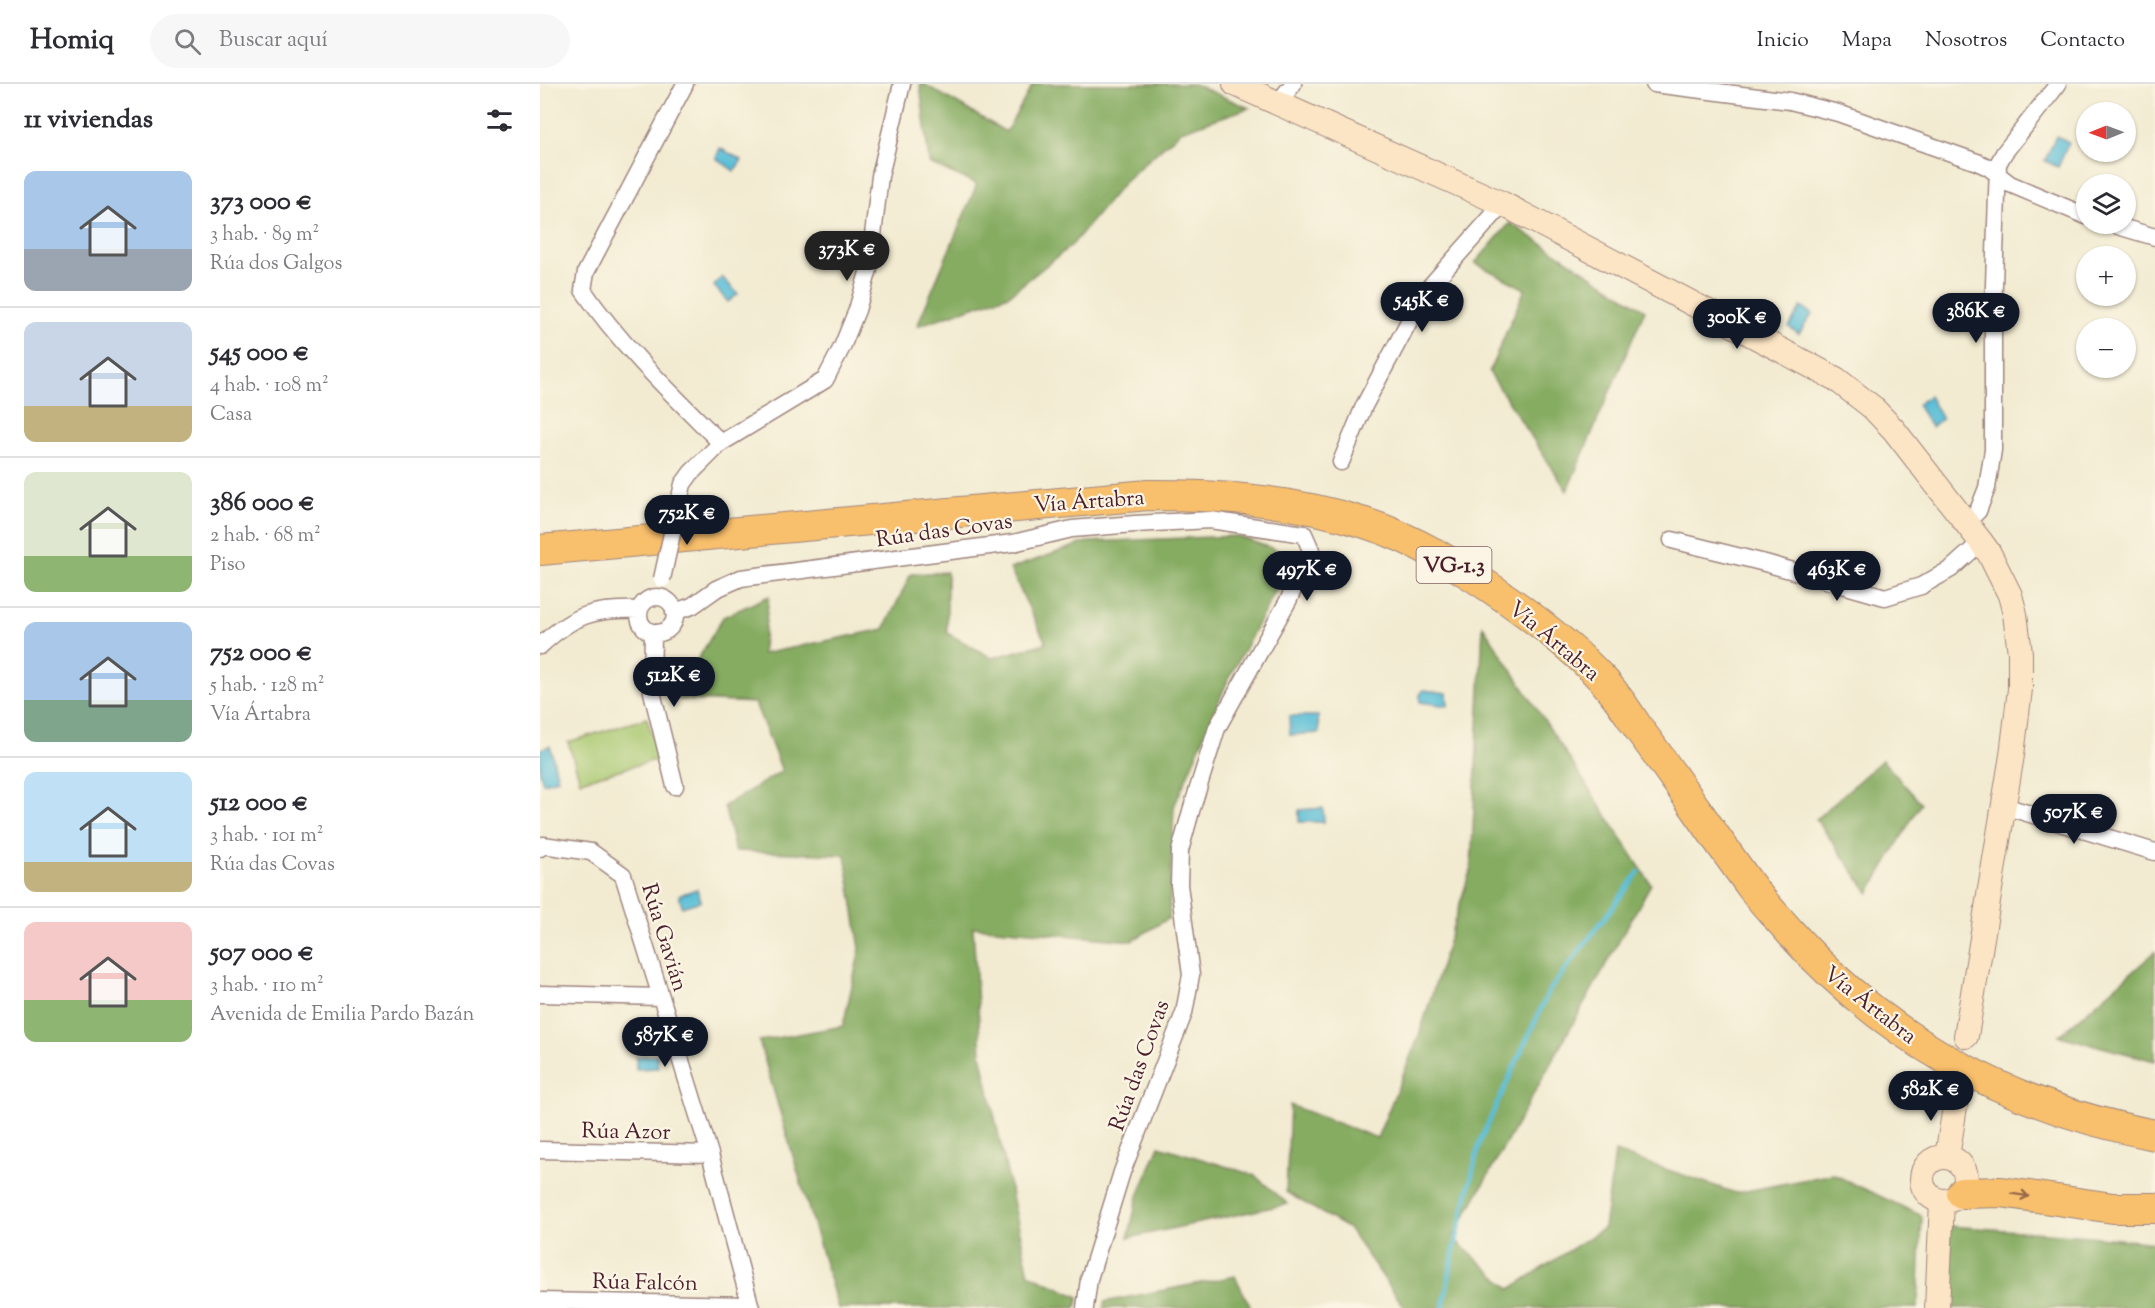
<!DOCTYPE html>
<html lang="es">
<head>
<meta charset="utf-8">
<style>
  :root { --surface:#fff; --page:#f7f7f7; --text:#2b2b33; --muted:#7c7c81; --line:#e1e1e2; --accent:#111827 }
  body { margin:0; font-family:"Sorts Mill Goudy",serif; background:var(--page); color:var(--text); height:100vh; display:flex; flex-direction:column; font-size:22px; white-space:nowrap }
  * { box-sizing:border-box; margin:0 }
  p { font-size:20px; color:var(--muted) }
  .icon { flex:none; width:33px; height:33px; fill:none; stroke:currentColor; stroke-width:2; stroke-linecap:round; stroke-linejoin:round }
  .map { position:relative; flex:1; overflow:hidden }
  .drawer { display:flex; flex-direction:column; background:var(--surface); width:540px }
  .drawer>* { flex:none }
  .needle { width:39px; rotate:269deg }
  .controls { position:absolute; left:1536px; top:18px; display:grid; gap:12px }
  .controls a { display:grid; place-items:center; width:60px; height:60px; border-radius:50%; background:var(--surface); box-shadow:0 2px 4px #0004; font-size:30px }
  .price { position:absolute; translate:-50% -51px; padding:0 14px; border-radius:21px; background:var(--accent); color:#fff; font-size:20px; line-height:39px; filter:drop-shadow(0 2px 3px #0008) }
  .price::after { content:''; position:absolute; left:50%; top:36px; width:18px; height:14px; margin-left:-9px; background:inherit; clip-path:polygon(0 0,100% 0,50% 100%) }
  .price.current { background:#222; color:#fff }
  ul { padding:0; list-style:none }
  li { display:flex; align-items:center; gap:18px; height:150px; padding:0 24px }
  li+li { border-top:2px solid var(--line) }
  li span { display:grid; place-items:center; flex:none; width:168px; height:120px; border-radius:12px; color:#555 }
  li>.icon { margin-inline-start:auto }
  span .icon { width:72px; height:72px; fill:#fffc; stroke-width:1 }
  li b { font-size:26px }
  h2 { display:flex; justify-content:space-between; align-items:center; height:72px; padding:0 24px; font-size:26px }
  header { display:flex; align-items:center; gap:36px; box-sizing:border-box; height:84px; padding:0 30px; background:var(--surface); border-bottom:2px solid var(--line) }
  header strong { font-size:28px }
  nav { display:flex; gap:33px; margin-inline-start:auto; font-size:21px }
  .search { width:420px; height:54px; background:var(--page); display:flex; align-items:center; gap:15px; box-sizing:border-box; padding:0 21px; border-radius:33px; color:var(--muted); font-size:22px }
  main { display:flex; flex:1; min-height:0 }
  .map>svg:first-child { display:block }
</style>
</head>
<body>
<header>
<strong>Homiq</strong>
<div class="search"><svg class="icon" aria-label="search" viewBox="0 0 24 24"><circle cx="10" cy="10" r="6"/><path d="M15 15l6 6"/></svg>Buscar aquí</div>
<nav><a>Inicio</a><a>Mapa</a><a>Nosotros</a><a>Contacto</a></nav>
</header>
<main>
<section class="drawer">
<h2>11 viviendas<svg class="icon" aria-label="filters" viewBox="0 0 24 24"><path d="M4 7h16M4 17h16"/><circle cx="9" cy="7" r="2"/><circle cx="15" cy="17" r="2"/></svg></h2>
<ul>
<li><span style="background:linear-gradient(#a9c7e8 65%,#9aa5b1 0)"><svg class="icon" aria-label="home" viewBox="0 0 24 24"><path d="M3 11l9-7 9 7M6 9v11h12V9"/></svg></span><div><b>373 000 €</b><p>3 hab. · 89 m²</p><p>Rúa dos Galgos</p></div></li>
<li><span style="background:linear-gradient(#c9d6e8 70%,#c2b280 0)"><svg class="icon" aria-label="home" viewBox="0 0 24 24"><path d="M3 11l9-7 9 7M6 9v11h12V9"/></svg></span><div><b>545 000 €</b><p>4 hab. · 108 m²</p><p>Casa</p></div></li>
<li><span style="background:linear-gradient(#dfe7d0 70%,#8fb573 0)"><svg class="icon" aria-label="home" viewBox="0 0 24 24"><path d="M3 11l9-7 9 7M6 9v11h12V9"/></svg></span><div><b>386 000 €</b><p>2 hab. · 68 m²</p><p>Piso</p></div></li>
<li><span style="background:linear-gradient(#a9c7e8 65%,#7fa58c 0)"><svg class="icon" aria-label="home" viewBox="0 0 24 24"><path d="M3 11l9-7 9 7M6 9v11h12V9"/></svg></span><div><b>752 000 €</b><p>5 hab. · 128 m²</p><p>Vía Ártabra</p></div></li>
<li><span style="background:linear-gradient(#bfe0f5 75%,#c2b280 0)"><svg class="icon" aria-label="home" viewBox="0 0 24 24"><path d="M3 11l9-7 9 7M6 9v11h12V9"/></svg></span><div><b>512 000 €</b><p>3 hab. · 101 m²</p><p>Rúa das Covas</p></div></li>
<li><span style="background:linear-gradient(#f6c9c9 65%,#8fb573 0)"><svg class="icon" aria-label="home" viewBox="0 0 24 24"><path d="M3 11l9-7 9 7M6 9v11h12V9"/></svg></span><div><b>507 000 €</b><p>3 hab. · 110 m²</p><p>Avenida de Emilia Pardo Bazán</p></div></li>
</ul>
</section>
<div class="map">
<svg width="1615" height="1224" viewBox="0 0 1615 1224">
  <rect width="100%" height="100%" fill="#fcf5e5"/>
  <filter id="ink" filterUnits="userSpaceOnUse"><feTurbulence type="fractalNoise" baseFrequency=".0167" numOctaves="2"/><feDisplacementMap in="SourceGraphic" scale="12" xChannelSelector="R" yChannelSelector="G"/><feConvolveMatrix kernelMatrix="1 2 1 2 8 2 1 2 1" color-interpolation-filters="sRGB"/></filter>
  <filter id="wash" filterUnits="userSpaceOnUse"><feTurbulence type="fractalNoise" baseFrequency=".008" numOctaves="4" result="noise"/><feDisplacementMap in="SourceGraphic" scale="24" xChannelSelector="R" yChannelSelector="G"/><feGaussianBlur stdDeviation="1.35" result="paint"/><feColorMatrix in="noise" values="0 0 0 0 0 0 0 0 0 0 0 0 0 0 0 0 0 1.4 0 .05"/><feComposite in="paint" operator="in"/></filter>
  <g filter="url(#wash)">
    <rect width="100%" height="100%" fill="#f2ebd1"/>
    <path fill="#a8c870" stroke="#79744e" stroke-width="1.5" d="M107,634L119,675L40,697L28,658Z"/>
    <path fill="#86ac62" stroke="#686646" stroke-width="1.5" d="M380,0H384L466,48L493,0H654L709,24L641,47L586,96L532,161L469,211L377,242L437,100L389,79Z
      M970,139L1105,226L1027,407L949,288L985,205L935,179Z
      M697,452L754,472L688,596L634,723L629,834L592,857L433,843L441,970L489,1190L539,1213L536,1224H298L219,957L303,942L320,865L305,771L195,767L184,722L242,687L215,619L134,615L183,533L229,512L222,570L344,545L371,490L407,488V549L452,574L506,559L470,485L546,458Z
      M943,542L1111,800L913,1154L970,1205L1064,1144L1075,1068L1196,1109L1293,1090L1382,1132L1378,1224H865L809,1145L746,1108L750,1021L837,1054L879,952L931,784Z
      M1342,676L1381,719L1329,809L1276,735Z
      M1615,868V977L1519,952Z
      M619,1062L714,1091L748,1120L588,1154L598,1112Z
      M1409,1142L1549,1152L1615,1159V1224H1408Z
      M695,1192L711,1224H564L565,1218Z"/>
    <path fill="#59bed7" stroke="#526e81" stroke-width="1.5" d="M1516,52L1529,58L1518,83L1505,77Z
      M180,64L202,76L194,87L176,74Z
      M182,193L198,210L188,218L174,202Z
      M1261,223L1272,230L1259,250L1249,243Z
      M1389,312L1402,335L1391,343L1377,321Z
      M883,606L907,609L908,622L880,618V611Z
      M749,632H778L779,649L750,651Z
      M10,662L18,695L3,699L0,689V665Z
      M783,724L784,738H759V726Z
      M157,805L161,817L142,823L139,811Z
      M117,971L118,984L96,985V973Z"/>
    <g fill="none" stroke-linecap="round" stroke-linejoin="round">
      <path stroke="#59bed7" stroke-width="4.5" d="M903,1224L914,1166L940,1057L1009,907L1099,788"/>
    </g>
  </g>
  <g filter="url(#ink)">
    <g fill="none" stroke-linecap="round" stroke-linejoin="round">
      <defs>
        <path id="street" d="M145,0L46,188L43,206C82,263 133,311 181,359
          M1114,0L1250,17L1298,29L1437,78L1448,83L1470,100L1546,132
          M738,19L753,0
          M1571,140L1615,153
          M801,378L824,322L884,209L963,120
          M138,422L143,400L151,389L181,359L285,296L302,263L317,226L329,185L340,92L362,0
          M1426,438L1438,427L1447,404L1453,366V231L1458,80L1464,69L1518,0
          M1132,456L1225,479L1345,513L1381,502L1411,485L1441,458
          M99 531a18 18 0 1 1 36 0a18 18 0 1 1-36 0Z
          M134,528L152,522L176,505L201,494L473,459L532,445L595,440L670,436L764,450L771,466L749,515L677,644L651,727L640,767L639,801L651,891L644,929L582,1088L549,1195L545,1224
          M113,548L112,608L135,702
          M0,562C33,531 54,524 100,526
          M1464,722L1615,768
          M0,764L3,761L51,768L83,791L170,1070L211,1224
          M0,910L121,913
          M0,1066L170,1070
          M0,1217L210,1221"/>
        <path id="secondary" d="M695,0L963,120L1296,295L1332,323L1354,346L1441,458L1449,469L1470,511L1475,530L1480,569V605L1472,671L1426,952
          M1382 1095a22 22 0 1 1 44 0a22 22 0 1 1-44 0Z
          M1407,1073L1417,1010
          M1397,1224L1402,1118"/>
        <path id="highway" d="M0,466L608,411C682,411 754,416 825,439C876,455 924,485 968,516C999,538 1037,568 1063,596C1079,613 1091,634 1104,652C1141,702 1176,755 1213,805C1224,820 1238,834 1250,848C1348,958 1471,1023 1615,1051
          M1422,1109L1461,1108L1573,1124H1615"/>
      </defs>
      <use href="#street" stroke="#9e857e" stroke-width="19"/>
      <use href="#secondary" stroke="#9e857e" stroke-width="26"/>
      <use href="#highway" stroke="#9e857e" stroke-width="32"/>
      <use href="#street" stroke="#fff" stroke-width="16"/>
      <use href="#secondary" stroke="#fce5c4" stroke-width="24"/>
      <use href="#highway" stroke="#f8bf6c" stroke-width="30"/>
      <defs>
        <path id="street-bridge" d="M122,495L138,422"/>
      </defs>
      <use href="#street-bridge" stroke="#9e857e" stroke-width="19" stroke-linecap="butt"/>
      <use href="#street-bridge" stroke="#fff" stroke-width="16"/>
    </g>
    <defs><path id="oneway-shaft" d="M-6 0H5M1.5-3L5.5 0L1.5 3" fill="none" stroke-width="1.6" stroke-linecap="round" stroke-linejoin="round" transform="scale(1.5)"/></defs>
    <use stroke="#986748" href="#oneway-shaft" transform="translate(1480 1111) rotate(9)"/>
  </g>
  <g text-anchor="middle" stroke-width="4.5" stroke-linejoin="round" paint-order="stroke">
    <rect fill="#fcf5e5" stroke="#7f5f63" stroke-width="1.5" x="876.5" y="463" width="75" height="36" rx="4.5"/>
    <g font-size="21" font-weight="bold" fill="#4a1f2b">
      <text x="914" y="488">VG-1.3</text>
    </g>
    <g font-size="22" fill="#4a1f2b" stroke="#fcf5e5">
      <text transform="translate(549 416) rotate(-4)" y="8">Vía Ártabra</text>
      <text transform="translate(404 445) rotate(-8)" y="8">Rúa das Covas</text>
      <text transform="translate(1015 556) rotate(40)" y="8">Vía Ártabra</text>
      <text transform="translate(126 853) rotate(73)" y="8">Rúa Gavián</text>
      <text transform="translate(1331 920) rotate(38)" y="8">Vía Ártabra</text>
      <text transform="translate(598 981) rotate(-70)" y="8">Rúa das Covas</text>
      <text transform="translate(86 1046) rotate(1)" y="8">Rúa Azor</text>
      <text transform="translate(105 1197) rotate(1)" y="8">Rúa Falcón</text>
    </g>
  </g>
</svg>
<div class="controls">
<a><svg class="needle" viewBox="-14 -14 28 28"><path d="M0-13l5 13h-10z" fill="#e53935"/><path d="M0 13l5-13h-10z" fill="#7c7c81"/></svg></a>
<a><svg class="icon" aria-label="layers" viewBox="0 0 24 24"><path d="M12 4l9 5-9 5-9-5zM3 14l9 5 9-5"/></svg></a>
<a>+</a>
<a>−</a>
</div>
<b class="price current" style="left:307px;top:198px">373K €</b>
<b class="price" style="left:882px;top:249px">545K €</b>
<b class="price" style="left:1436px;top:260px">386K €</b>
<b class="price" style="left:1197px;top:266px">300K €</b>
<b class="price" style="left:147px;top:462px">752K €</b>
<b class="price" style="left:767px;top:518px">497K €</b>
<b class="price" style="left:1297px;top:518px">463K €</b>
<b class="price" style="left:134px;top:624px">512K €</b>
<b class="price" style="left:1534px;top:761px">507K €</b>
<b class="price" style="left:125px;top:984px">587K €</b>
<b class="price" style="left:1391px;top:1038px">582K €</b>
</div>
</main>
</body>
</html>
